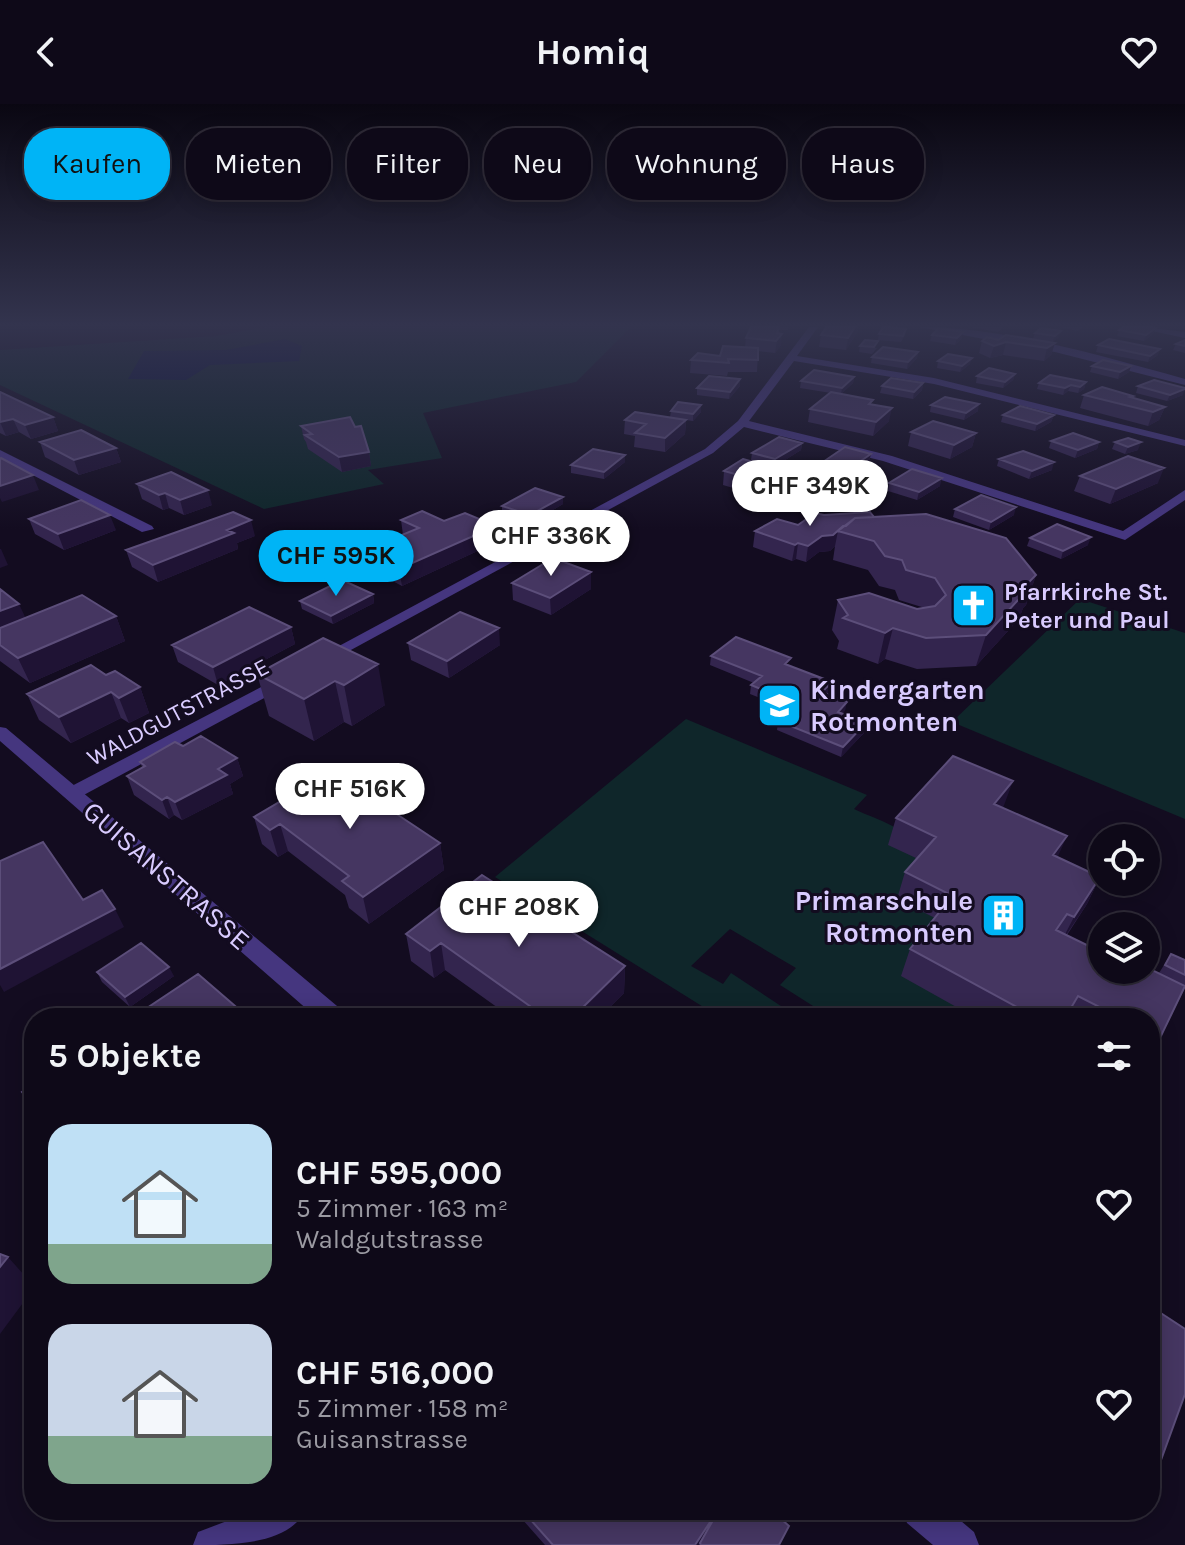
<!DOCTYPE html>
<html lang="de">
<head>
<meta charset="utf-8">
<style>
  :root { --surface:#0e0918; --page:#171221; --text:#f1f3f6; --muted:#9b9aa2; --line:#2e2a37; --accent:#00b4f6 }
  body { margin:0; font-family:Karla,sans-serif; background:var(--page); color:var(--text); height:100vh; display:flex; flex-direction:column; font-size:30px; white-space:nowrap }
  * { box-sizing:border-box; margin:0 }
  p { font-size:26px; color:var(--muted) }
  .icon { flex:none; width:44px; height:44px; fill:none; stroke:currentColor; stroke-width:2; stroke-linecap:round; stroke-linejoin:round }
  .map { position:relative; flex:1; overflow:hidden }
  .side { position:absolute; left:24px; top:904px; width:1136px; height:512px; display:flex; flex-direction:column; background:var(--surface); border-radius:32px; box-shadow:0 4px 20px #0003,0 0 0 2px var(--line) }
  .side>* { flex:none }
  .banner { position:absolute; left:24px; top:24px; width:1138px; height:72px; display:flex; gap:16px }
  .fabs { position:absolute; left:1088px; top:720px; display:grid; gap:16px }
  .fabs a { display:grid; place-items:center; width:72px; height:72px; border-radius:50%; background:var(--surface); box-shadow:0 4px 20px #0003,0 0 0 2px var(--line); font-size:40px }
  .price { position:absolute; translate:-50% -68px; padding:0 18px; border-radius:28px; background:#fff; color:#222; font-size:26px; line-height:52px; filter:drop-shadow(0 2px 4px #0008) }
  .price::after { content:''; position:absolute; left:50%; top:48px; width:24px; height:18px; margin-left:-12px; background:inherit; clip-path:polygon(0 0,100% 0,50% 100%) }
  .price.active { background:var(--accent); color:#111 }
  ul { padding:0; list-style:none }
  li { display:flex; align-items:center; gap:24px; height:200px; padding:0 24px }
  li span { display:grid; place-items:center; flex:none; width:224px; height:160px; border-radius:24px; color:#555 }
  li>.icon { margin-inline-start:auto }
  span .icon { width:96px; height:96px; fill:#fffc; stroke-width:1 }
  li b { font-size:34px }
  h2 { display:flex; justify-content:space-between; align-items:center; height:96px; padding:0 24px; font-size:34px }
  .pill { padding:0 28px; border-radius:32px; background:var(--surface); box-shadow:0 4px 20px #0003,0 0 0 2px var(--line); font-size:28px; line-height:72px }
  .pill.active { background:var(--accent); color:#111 }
  header { display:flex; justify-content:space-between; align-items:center; height:104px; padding:0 24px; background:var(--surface); font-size:36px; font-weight:700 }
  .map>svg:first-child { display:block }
</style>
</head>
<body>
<header><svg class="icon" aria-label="back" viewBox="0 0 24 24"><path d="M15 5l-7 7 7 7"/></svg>Homiq<svg class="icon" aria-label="heart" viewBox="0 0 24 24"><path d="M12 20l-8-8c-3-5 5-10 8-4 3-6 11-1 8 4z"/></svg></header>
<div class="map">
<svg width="1185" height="1441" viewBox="0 0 1185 1441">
  <rect width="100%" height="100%" fill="#130c20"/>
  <path fill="#0f262a" d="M265,223H631L576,278L423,309L442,354L368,366L384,380L264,405L0,281V246L216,232Z
    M1080,495L1185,529V715L952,618Z
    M686,615L867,691L854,705C868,712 886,717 899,726C943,756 963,864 976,914H832L780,881L796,864L730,825L691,862L723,880L731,869L799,914H721L495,773Z"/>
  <path fill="#08123c" d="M285,235L302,242L299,257L210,261L186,276L128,275L144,247L226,246Z"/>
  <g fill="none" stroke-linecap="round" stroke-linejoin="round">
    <path fill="#45367f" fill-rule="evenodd" d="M809,223H818L797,252L934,274L1185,336V342L934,280L794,257L749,317L892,352L1123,427L1185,386V396L1125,436L883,357L744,323L713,349L327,559H315L313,556L705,345L738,317Z
      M919,223C1005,223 1102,252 1185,275V281L1055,248Z
      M1143,223L1185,228V234L1147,226Z
      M0,346L152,422L154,425L142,428L0,354Z
      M286,570L294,575L292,579L80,693L73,695L63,689L66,685Z
      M256,1406H306C288,1441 232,1441 193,1441L198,1428Z"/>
    <path fill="#45367f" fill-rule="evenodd" d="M0,623L6,624L343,907L346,914H317L0,637Z
      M902,1406H948L974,1428L979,1441H933L907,1419Z"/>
  </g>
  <path fill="#33254e" d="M751,223H789L788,226H779L781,241L775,249L758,247L757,268H728L727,272L690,269L691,256L720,252L745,243L746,234Z
    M971,223H1003L998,228Z
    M1060,223H1083L1078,227Z
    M1156,224L1153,230L1144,237L1117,232L1119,226Z
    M906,225L905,231L901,238L878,236L879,230Z
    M858,227L846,246L819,243L821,231Z
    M1035,229L1059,233L1053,238L1033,235Z
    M932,231L962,234L955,241L930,237Z
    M998,236L1055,239L1051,251L1044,257L1003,251L990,254L979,249L982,237Z
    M1185,236V249L1173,246L1176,240Z
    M1098,241L1158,251L1148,258L1096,248Z
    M860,242L877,244L872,250L859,248Z
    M918,248L917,254L907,265L871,259L872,253Z
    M938,257L970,260L960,268L937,264Z
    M1092,262H1131L1129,268L1118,275L1090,268Z
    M1015,270L1013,276L1003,284L976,279L977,272Z
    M854,273L853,279L841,290L872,300L889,317L873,332L808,318L810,305L831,289L800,284L801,277Z
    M1086,278L1084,285L1078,289L1068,287L1063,291L1037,285L1039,279Z
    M923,279L922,286L913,295L880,289L882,282Z
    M740,282L729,295L697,291V284Z
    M1138,282L1183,291L1167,297L1136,289Z
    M0,288L53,313L58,327L31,335L19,328L6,332L0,329Z
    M1084,291L1133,294L1165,303L1159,316L1148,322L1080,304Z
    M931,301L978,307L964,316L930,308Z
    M671,307L701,308L693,317L686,316L685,330L665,348L634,343L635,332L624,330L625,316L670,313Z
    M1003,311H1054L1051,318L1035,327L1001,318Z
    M301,322L369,348L371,362L342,368L308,345L306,338L304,335Z
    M911,328L976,329L972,343L950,355L908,342Z
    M1051,337L1099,338L1097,345L1075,354L1049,344Z
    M40,338L116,344L121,358L79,371L45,353Z
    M1115,338L1138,346L1125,350L1112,345Z
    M802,339L801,346L774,363L751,356L752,349Z
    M871,350L869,357L845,374L819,367L820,360Z
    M999,355L1052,366L1029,375L997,362Z
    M625,358L604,375L571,369V361Z
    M724,367L818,392L800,404L723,381Z
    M1080,372L1158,379L1110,400L1074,387Z
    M889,379L940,382L917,396L888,387Z
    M137,380L212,401L184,411L169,404L163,406L142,395Z
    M563,393V400L531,419L502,410V402Z
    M955,405L1014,411L989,426L953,413Z
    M824,411L874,413L1036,471L1026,501L1023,504L1019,515L976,562L917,565L885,555L878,560L837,545L839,537L832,526L838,496L917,505L925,504L899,496L895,486L879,482L868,466L833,456L835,442L830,447L819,448L806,458L796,455L792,457L753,443L755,427L798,421Z
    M29,415L116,426L64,446L35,430Z
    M401,416L444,417L497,438L402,482L366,463L363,447L403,431Z
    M255,432L237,439L238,445L158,478L132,463L126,446Z
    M1030,434L1088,441L1061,455L1027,442Z
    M512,479L591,485L551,511L513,496Z
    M0,485L25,514L116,512L125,537L30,579L0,557Z
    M373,490L374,499L333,520L302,505L300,497Z
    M291,523L295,540L218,581L178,558L172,541Z
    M323,534L385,601L352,622L344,618L314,637L269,612L257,570Z
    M408,539L500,541L449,574L411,556Z
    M711,552L790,562L832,578L830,587L827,590L845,607L843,610L864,629L841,653L777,626L778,617L790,606L750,590L751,581L754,579L710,561Z
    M106,571L140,583L149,609L129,619L121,614L71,639L39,616L27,590Z
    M183,642L237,654L243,672L230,680L233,690L182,716L174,711L169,715L134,691L127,672L142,663L140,658Z
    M1002,704L1057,753L1100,773L1087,800L1067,831L1101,848L1159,869L1171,850L1185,856V884L1160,934L1150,948V914H976L901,872L910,845L935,814L897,795L905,768L916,754L888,741L896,714Z
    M254,713L440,739L444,766L369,820L349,804L345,791L288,747L278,753L262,740Z
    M406,830L625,862L624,889L599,914H512L445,866L434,874L411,857Z
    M97,868L174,872L130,903L102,878Z
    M514,1406H771L779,1441H699L700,1439L699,1441H545Z"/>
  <path fill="#1f1334" d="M779,223L778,232L782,230L781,241L775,249Z
    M855,223H858V227L846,246L848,234Z
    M1156,224L1153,230L1144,237L1146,231Z
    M1061,227L1059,233L1053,238L1055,232Z
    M963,228L962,234L955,241L957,234Z
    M1006,238L1003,251L990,254L994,242Z
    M1055,239L1051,251L1044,257L1047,244Z
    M1160,245L1158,251L1148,258L1150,252Z
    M918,248L917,254L907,265L908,258Z
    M972,254L970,260L960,268L962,262Z
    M1131,262L1129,268L1118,275L1120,268Z
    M1015,270L1013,276L1003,284L1005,278Z
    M854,273L853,279L841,290L842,284Z
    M740,275V282L729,295L730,288Z
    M1086,278L1084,285L1078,289L1080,283Z
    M923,279L922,286L913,295L914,288Z
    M1071,281L1068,287L1063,291L1065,284Z
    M1185,285L1183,291L1167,297L1170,291Z
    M979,300L978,307L964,316L966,309Z
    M701,301V308L693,317V310Z
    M1165,303L1159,316L1148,322L1153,308Z
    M892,304L889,317L873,332L876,318Z
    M1054,311L1051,318L1035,327L1037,320Z
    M53,313L58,327L31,335L25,321Z
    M13,315L19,328L6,332L0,318Z
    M686,316L685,330L665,348V334Z
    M976,329L972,343L950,355L954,341Z
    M1099,338L1097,345L1075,354L1078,346Z
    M1141,338L1138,346L1125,350L1128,343Z
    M802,339L801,346L774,363L775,355Z
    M116,344L121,358L79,371L74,356Z
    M369,348L371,362L342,368L339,353Z
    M871,350L869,357L845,374L846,367Z
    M625,351V358L604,375V368Z
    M1054,358L1052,366L1029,375L1032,367Z
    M1164,364L1158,379L1110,400L1116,385Z
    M33,371L39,386L2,398L0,394V382Z
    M942,374L940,382L917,396L919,388Z
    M821,377L818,392L800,404L803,389Z
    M208,386L212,401L184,411L180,396Z
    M165,389L169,404L163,406L159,391Z
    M563,393V400L531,419L530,411Z
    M1016,403L1014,411L989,426L991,418Z
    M110,411L116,426L64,446L58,430Z
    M251,416L255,432L237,439L238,445L158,478L153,461L227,426Z
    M496,422L497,438L402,482L399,465Z
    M843,422L842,428L838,427L835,442L830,447L819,448L806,458L808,442L822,432Z
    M1091,433L1088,441L1061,455L1063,447Z
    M798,439L796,455L792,457L795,441Z
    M0,445H1L8,461L0,464Z
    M591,468V485L551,511L550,494Z
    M1036,471L1026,501L1023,504L1019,515L976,562L986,531L1026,481Z
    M373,490L374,499L333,520L331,512Z
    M19,500L27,517L0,527V507Z
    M116,512L125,537L30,579L18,554Z
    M291,523L295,540L218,581L213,563Z
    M499,524L500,541L449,574L447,557Z
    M893,524L885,555L878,560L885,529Z
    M378,560L385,601L352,622L344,581Z
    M335,577L344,618L314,637L304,595Z
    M832,578L830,587L820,597L822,588Z
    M140,583L149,609L129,619L119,594Z
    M111,588L121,614L71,639L59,613Z
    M847,598L845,607L836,617L838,608Z
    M866,619L864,629L841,653L843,643Z
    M237,654L243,672L230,680L233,690L182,716L175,698L218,665Z
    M1013,677L1003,704L994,700Z
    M167,693L174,711L169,715L162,696Z
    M280,720L288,747L278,753L270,726Z
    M1067,732L1055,759L1053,751Z
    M440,739L444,766L369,820L363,793Z
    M1100,773L1087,800L1060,840L1074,813Z
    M115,805L124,823L4,888L0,881V865Z
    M441,839L445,866L434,874L430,847Z
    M625,862L624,889L599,914H572Z
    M169,863L174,872L130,903L125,893Z
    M8,1153L34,1182V1184L0,1230V1163Z
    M718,1406L714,1417L699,1441H695Z"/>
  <path fill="#453661" stroke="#5c4e7a" stroke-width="2" d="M751,223H779L777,229L782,230L776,237L746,234Z
    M826,223H855L848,234L821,231Z
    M883,223H890L906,225L903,232L879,230Z
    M1123,223H1152L1156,224L1146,231L1119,226Z
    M938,224L963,228L957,234L932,231Z
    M1041,224L1061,227L1055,232L1035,229Z
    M1006,231L1055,239L1047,244L1006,238L994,242L982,237L987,233L998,236Z
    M1109,235L1160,245L1150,252L1098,241Z
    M865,236L878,237L874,243L860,242Z
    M1185,236V242L1176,240Z
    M723,242L758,244V256L728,255L729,259L691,256L698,249L720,252Z
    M883,243L918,248L908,258L872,253Z
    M948,250L972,254L962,262L938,257Z
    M1103,256L1131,262L1120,268L1092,262Z
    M989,264L1015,270L1005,278L977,272Z
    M814,266L854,273L842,284L801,277Z
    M1050,271L1086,278L1080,283L1071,281L1065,284L1039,279Z
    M709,272L740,275L730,288L697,284Z
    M891,274L923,279L914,288L882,282Z
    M1154,276L1185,284V285L1170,291L1138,282Z
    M1102,283L1133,292L1130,293L1165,303L1153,308L1084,291Z
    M0,288L53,313L25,321L13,315L0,318Z
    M831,288L873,296L869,300L892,304L876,318L810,305Z
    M945,293L979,300L966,309L931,301Z
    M678,298L701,301L693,310L671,307Z
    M1020,302L1054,311L1037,320L1003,311Z
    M635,308L686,316L665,334L635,329L646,320L625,316Z
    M350,313L355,323L361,322L369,348L339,353L305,331L312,330L301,322Z
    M933,317L976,329L954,341L911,328Z
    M81,326L116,344L74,356L40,338Z
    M1073,329L1099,338L1078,346L1051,337Z
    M779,333L802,339L775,355L752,349Z
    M1128,334L1141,338L1128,343L1115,338Z
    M845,343L871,350L846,367L820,360Z
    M593,345L625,351L604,368L571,361Z
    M1023,347L1054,358L1032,367L999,355Z
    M1128,352L1164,364L1116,385L1080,372Z
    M1,354L33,371L0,382V355Z
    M743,355L821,377L803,389L724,367Z
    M912,365L942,374L919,388L889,379Z
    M171,368L208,386L180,396L165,389L159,391L137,380Z
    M535,384L563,393L530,411L502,402Z
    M981,391L1016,403L991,418L955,405Z
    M81,396L110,411L58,430L29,415Z
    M422,407L444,417L465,409L496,422L399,465L363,447L419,424L401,416Z
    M233,408L251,416L227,426L234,429L153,461L126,446Z
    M870,408L874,413L855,414L846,422H843L833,431L822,432L808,442L798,439L795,441L755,427L777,415L798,421L815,409L824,411Z
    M926,410L1006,434L1036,471L1026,481L1029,484L986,531L926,534L893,524L885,529L843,514L848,511L838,496L869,489L917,505L935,502L946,491L935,474L906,466L902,456L885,452L874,437L838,427L855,414Z
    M1057,420L1091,433L1063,447L1030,434Z
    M553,454L591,468L550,494L512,479Z
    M342,476L373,490L331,512L300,497Z
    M0,485L19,500L0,507Z
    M82,491L116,512L18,554L0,541V524Z
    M249,503L291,523L213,563L172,541Z
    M460,508L499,524L447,557L408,539Z
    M736,533L791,554L785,560L832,578L822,588L847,598L838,608L866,619L843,643L778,617L797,600L751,581L762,572L711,552Z
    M323,534L378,560L344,581L335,577L304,595L257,570Z
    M91,561L106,571L115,567L140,583L119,594L111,588L59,613L27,590Z
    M201,632L237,654L218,665L227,671L175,698L167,693L162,696L127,672L145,662L140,658L175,638L183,642Z
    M953,652L1013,677L994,700L1067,732L1053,751L1100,773L1074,813L1067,810L1056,826L1101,848L1102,847V866H1146V863L1185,882L1160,934L1150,929V914H1121L1078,892L1065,914H1037L910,845L945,801L956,806L963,797L905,768L936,733L896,714Z
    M332,667L440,739L363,793L342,777L349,772L280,720L270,726L254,713Z
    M43,738L83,796L102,786L115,805L0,865V757Z
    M482,771L625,862L572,914H524L534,905L441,839L430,847L406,830Z
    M141,839L169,863L125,893L97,868Z
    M1171,850L1185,856V871L1165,861Z
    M198,870L249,914H132Z
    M686,904L701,914H677Z
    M34,980V1003L22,988Z
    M0,1150L8,1153L0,1163Z
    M1150,1202L1185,1225V1290L1153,1378L1150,1376Z
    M522,1406H718L695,1441H553Z
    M718,1406H771L789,1422L779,1441H701L700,1439L716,1411Z"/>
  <linearGradient id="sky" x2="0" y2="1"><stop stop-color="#0a0712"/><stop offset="0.52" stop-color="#33344e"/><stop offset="1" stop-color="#33344e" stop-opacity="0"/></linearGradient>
  <rect width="1185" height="425" fill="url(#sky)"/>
  <defs>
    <symbol id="church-square" viewBox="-11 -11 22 22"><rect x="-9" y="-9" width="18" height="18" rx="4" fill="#00b4f6" stroke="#130c20"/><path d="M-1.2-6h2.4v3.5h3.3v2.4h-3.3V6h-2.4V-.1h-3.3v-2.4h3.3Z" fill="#fff"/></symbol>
    <symbol id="school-square" viewBox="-11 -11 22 22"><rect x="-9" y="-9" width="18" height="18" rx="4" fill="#00b4f6" stroke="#130c20"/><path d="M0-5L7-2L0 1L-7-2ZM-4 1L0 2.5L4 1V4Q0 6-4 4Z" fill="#fff"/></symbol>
    <symbol id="building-square" viewBox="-11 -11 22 22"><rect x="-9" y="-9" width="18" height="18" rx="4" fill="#00b4f6" stroke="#130c20"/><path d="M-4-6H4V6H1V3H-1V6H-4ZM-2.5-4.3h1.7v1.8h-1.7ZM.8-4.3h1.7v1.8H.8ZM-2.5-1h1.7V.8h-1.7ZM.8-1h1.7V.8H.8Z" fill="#fff"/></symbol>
  </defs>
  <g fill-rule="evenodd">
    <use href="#church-square" x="948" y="476" width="51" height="51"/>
    <use href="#school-square" x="754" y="576" width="51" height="51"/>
    <use href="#building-square" x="978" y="786" width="51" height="51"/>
  </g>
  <g text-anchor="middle" stroke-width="6" stroke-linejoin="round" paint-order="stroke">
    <g font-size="24" font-weight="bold" fill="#d9cbff" stroke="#130c20" text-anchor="start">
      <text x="1004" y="496">Pfarrkirche St.<tspan x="1004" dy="28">Peter und Paul</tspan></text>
    </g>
    <g font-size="24" fill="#d9cbff" stroke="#130c20">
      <text transform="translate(178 608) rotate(-28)" y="8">WALDGUTSTRASSE</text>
    </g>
    <g font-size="28" font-weight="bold" fill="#d9cbff" stroke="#130c20" text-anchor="start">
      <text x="810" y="595">Kindergarten<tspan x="810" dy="32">Rotmonten</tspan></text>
      <text x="973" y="806" text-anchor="end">Primarschule<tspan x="973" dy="32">Rotmonten</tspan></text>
    </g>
    <g font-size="28" fill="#d9cbff" stroke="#130c20">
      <text transform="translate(167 771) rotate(41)" y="10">GUISANSTRASSE</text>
    </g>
  </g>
</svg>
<div class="fabs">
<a><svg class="icon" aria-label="locate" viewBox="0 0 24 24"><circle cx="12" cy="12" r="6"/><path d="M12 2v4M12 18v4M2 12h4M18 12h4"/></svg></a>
<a><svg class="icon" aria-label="layers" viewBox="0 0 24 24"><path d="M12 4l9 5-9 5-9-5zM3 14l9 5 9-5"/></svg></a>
</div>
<b class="price" style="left:810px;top:424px">CHF 349K</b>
<b class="price" style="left:551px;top:474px">CHF 336K</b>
<b class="price active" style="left:336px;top:494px">CHF 595K</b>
<b class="price" style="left:350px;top:727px">CHF 516K</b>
<b class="price" style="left:519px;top:845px">CHF 208K</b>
<div class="banner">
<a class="pill active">Kaufen</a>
<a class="pill">Mieten</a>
<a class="pill">Filter</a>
<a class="pill">Neu</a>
<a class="pill">Wohnung</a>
<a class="pill">Haus</a>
</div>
<section class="side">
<h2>5 Objekte<svg class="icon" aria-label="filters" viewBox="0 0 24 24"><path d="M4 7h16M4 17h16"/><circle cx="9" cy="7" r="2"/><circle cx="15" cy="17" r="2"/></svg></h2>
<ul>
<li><span style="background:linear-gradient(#bfe0f5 75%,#7fa58c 0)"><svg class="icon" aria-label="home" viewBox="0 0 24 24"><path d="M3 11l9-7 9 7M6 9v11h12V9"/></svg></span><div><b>CHF 595,000</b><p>5 Zimmer · 163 m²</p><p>Waldgutstrasse</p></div><svg class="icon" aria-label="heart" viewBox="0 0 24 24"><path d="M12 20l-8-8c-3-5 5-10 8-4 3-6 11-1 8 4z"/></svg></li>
<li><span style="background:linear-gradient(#c9d6e8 70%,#7fa58c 0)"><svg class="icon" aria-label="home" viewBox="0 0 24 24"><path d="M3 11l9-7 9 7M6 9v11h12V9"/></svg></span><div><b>CHF 516,000</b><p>5 Zimmer · 158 m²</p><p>Guisanstrasse</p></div><svg class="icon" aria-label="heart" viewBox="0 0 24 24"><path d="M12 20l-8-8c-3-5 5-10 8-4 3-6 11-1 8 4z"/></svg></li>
</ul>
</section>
</div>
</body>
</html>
